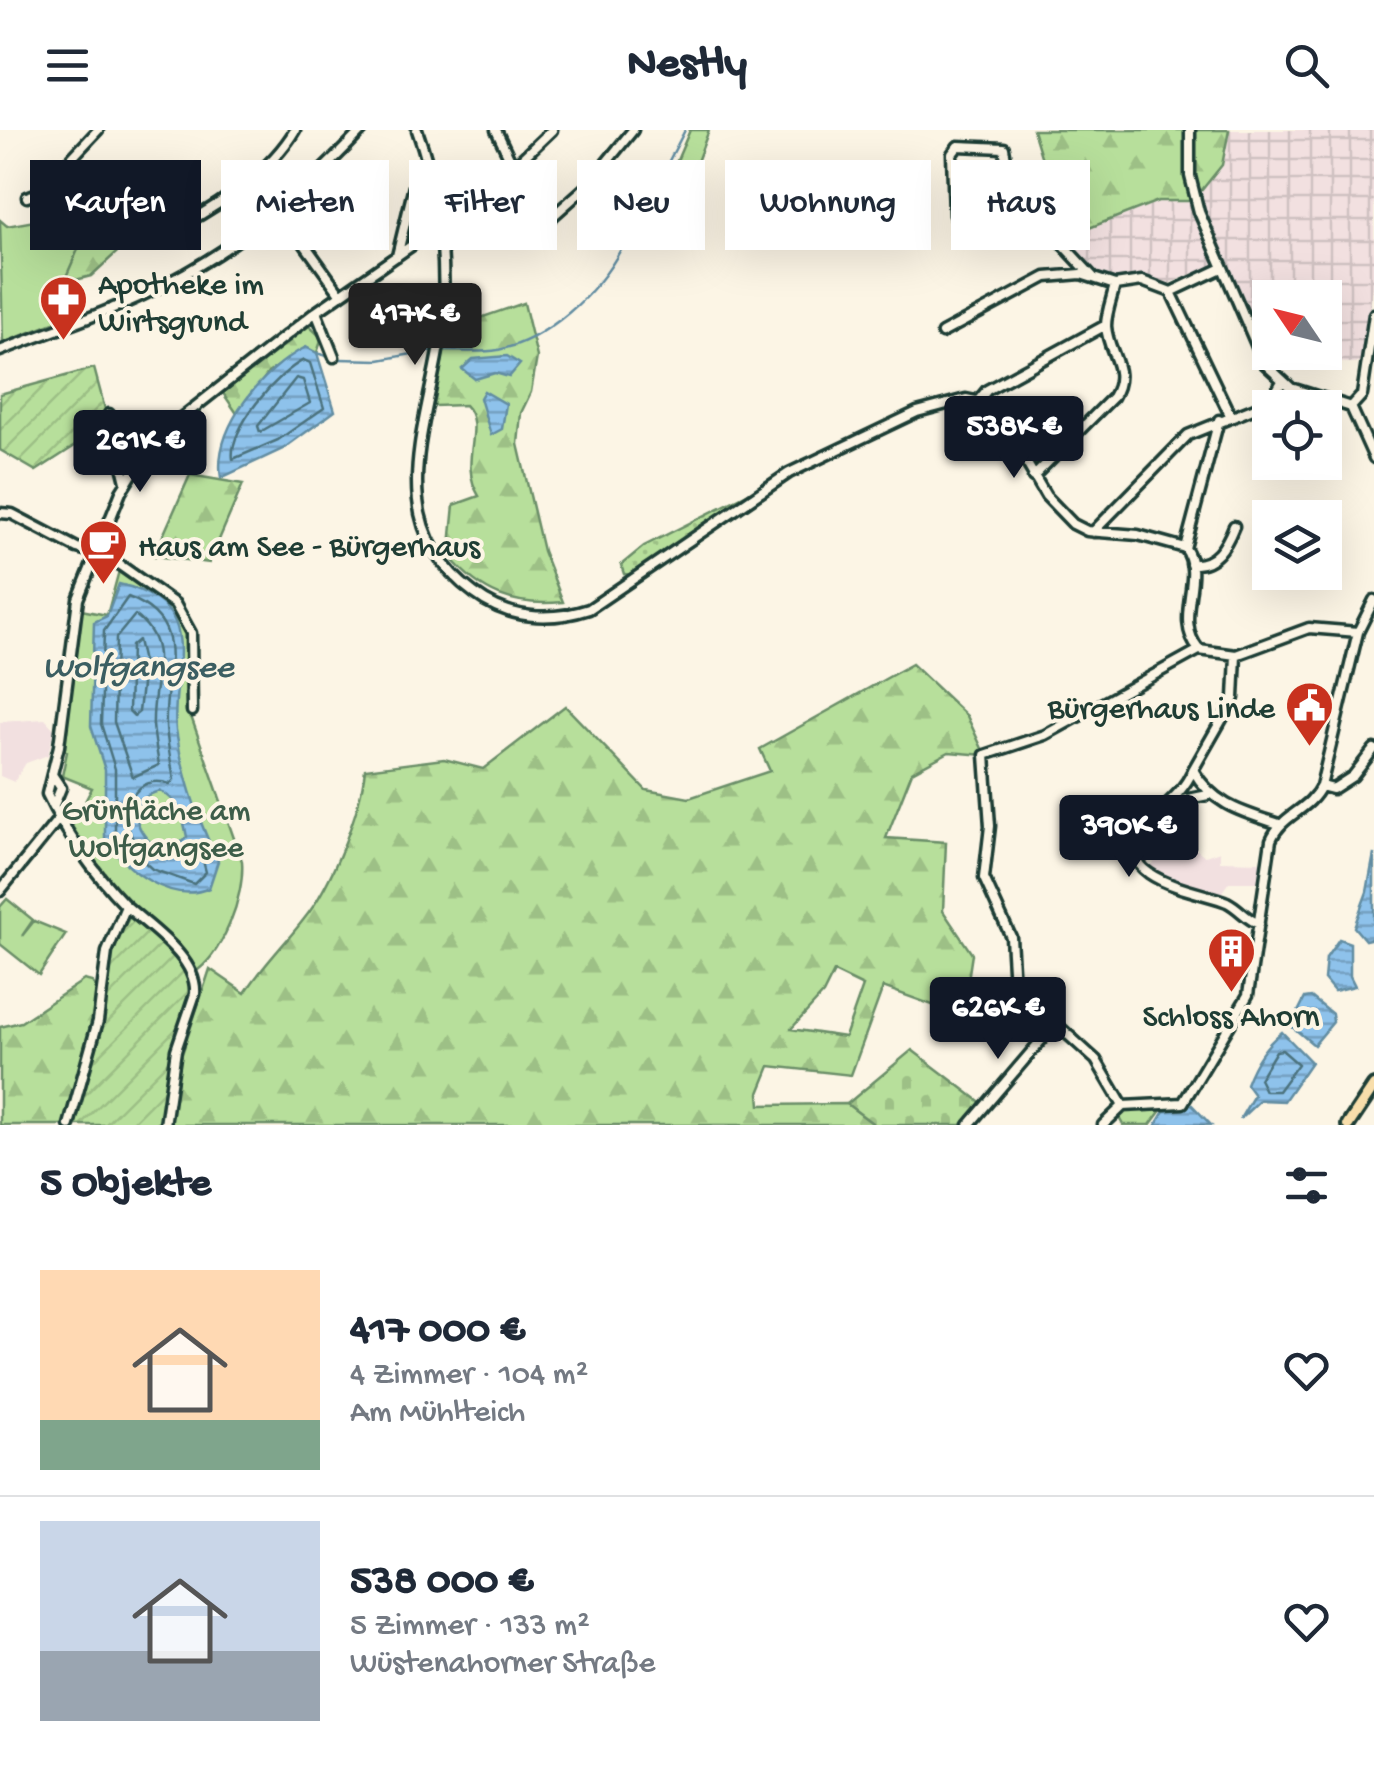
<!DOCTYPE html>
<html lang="de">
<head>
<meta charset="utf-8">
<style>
  :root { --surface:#fff; --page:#f2f2f3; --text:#1f2937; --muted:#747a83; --line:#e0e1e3; --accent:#111827 }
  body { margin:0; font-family:"Gochi Hand",sans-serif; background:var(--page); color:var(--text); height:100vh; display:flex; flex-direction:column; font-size:38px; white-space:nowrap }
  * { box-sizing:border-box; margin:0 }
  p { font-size:32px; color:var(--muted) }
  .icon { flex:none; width:55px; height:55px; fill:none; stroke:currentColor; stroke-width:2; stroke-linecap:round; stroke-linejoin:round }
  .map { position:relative; height:995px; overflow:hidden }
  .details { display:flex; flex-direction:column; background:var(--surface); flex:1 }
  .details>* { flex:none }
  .hud { position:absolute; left:30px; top:30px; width:1315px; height:90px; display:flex; gap:20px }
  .needle { width:65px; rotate:305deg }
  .controls { position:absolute; left:1252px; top:150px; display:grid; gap:20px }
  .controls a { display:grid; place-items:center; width:90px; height:90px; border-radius:0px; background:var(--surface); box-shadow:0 10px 40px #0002; font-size:50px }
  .price { position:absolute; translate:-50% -85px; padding:0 22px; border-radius:10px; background:var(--accent); color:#fff; font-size:32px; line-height:65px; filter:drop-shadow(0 2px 5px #0008) }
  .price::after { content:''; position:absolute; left:50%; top:60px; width:30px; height:22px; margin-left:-15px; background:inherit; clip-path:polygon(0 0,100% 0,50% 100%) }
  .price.selected { background:#222; color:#fff }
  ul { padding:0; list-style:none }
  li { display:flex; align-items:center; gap:30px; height:250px; padding:0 40px }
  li+li { border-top:2px solid var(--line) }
  li span { display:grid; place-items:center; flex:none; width:280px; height:200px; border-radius:0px; color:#555 }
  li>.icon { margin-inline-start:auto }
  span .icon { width:120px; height:120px; fill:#fffc; stroke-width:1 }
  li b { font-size:42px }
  h2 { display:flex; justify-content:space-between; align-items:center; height:120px; padding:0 40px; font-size:42px }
  .chip { padding:0 35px; border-radius:0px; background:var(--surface); box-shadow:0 10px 40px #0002; font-size:35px; line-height:90px }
  .chip.selected { background:var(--accent); color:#fff }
  header { display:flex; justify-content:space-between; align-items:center; height:130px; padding:0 40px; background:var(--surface); font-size:45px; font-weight:800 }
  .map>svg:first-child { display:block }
</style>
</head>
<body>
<header><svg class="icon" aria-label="menu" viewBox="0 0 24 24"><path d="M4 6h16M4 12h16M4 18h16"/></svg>Nestly<svg class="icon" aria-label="search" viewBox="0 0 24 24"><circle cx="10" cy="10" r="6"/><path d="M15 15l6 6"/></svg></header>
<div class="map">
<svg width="1374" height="995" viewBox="0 0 1374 995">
  <defs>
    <pattern id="industrial-grid" width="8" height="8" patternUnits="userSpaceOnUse" patternTransform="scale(2.5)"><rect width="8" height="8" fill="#f2e0e0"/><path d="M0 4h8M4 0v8" fill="none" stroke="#cfc1c1"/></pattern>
    <pattern id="grass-dots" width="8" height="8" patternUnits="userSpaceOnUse" patternTransform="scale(2.5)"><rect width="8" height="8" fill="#b7df9b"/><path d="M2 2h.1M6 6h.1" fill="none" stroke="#9dc086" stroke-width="1.8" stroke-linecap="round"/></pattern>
    <pattern id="forest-firs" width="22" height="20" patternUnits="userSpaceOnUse" patternTransform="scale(2.5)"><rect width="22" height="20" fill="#b7df9b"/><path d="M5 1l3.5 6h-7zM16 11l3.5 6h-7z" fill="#9dc086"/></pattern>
    <pattern id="cemetery-stones" width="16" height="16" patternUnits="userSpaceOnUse" patternTransform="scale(2.5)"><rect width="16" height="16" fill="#b7df9b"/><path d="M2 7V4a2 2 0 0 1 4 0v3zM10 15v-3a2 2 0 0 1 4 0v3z" fill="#9dc086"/></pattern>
    <pattern id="garden-furrows" width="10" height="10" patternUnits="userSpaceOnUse" patternTransform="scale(2.5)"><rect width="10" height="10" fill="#b7df9b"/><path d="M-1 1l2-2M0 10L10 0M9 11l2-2" fill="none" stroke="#9dc086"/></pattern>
    <pattern id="water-rules" width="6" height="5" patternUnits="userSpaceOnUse" patternTransform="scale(2.5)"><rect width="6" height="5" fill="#8ec2eb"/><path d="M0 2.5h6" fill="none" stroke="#739fbf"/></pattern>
  </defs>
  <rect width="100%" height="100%" fill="#fcf5e5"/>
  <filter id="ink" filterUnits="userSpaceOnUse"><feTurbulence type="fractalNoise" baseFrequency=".01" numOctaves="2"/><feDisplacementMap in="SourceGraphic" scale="20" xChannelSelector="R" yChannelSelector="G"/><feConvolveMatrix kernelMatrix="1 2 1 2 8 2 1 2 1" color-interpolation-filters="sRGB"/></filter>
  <g filter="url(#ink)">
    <path fill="#f2e0e0" d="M45,589L54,599L48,625L26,633L14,652L0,646V592Z
      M1178,705L1205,726L1220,721V731L1262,732L1259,752H1229L1219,766L1179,756L1148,739Z"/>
    <path fill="url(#industrial-grid)" fill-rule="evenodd" d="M1229,0H1374V150L1362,233L1273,232L1225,130L1168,154L1142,148L1115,152L1092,142L1066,108L1158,72L1193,71L1221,35ZM1270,168H1325V222H1270Z"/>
    <path fill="url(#grass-dots)" stroke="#6b8e68" stroke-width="2.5" d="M418,46H425L433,83L407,110L417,76Z
      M759,358L636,445L624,444L621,435L644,416Z"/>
    <path fill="url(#forest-firs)" stroke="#6b8e68" stroke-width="2.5" fill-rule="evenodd" d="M690,0H709L680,77L661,68Z
      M1033,0H1229L1222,35L1193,71H1158L1066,107Z
      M154,40L167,55L163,78L151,91L91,146L64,153L74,108L100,99Z
      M524,173L537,227L531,262L521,283L518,314L543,421L563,472C514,477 481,464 449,426L454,375L479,366C457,330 487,297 465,275L434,276L448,199Z
      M309,196L322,208L317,223L305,218L268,243L238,285L223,263Z
      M190,345L243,354L209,433L154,426Z
      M912,534L967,586L985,625L949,622L912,642L886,708L946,712L943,781L972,824L968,850L949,881L883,857L851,945L770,936L759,963L760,975L847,974L875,995H171L173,951L210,839L245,863C263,835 284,815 304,789C331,756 361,680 365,639L444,629L483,639L565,576L646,660L689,668L770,641L760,619ZM834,842L863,856L845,907L791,899L823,864Z
      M84,850L92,852L100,862L69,995H0V897L21,892Z"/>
    <path fill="url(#cemetery-stones)" stroke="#6b8e68" stroke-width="2.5" d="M912,920L983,974L964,995H875L847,974Z"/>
    <path fill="#b7df9b" stroke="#6b8e68" stroke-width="2.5" d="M51,88L87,99L62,156L69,187L3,213L0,90L7,96Z
      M120,437L171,473L190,508L187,575L242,731C245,766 222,827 192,844L149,792L126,776L69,702L92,658L62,646L67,622L60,616L76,479L107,485Z
      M7,769L33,790L22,806L34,791L66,804L39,845L0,814V777Z
      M1126,978L1162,979L1150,995H1123L1117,984Z"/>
    <path fill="url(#garden-furrows)" stroke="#6b8e68" stroke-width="2.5" d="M94,238L109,294L36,341L0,320V264Z
      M130,786L148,797L187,843L193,859L167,948L163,995H72L110,823Z"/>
    <path fill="url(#water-rules)" stroke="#628da2" stroke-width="2.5" fill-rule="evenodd" d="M306,217L317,223L335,281L283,319L221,348C213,297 263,239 306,217Z
      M507,226L520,234L509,247L495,243L475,249L462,239L473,229Z
      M484,261L506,274L502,299L491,305L480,268Z
      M119,454C212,475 169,543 176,600C183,648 197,688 218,731L209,758C172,775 125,740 105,709V640L91,596L94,492L107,486ZM160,661C180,671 183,686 187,707L176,717H156C133,700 126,669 160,661Z
      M1374,724V808L1365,810L1354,797L1367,762Z
      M1339,809L1350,813V846L1355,856L1334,861L1324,849L1326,828Z
      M1311,867L1332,884L1333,892L1314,915L1291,896L1305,868Z
      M1282,902L1311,932L1284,971L1260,970L1240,989L1254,965L1246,954C1253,935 1265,915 1282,902Z
      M1192,975L1211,995H1156L1164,981Z"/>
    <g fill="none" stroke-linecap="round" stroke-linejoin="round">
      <path stroke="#4b727d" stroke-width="2.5" d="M304,230L310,233L324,278L278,310L233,329C228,299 277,243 304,230Z
        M296,248L303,250L310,273L260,302L258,296Z
        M128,467C194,493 163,545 166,595C167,613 171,632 174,650L170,654C118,637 111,725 164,728C179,729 187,717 199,716L206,742L194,754L152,739L115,705V639L101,594L104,501Z
        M135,485C175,515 151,554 153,595C154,608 157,622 159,635L133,647L114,592L116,508Z
        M138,510L144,537L139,582L134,586L129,581L131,516Z
        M1282,920L1298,934L1278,961H1265L1259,949L1276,921Z"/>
      <path stroke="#628da2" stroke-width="2.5" d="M444,221C461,221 481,223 498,220C547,210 598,163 621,119L634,116C646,100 647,84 653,65C662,42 674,22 685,0
        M317,223L329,227
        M339,229L379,230L434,220"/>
      <defs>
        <path id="minor" d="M417,0C438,59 446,117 443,180C438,279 371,388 474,463C508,489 549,492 589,479L789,343L917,282L966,269L985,273L999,286L1046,366L1073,394L1087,401L1138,405L1185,418C1206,447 1172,488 1199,520L1236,525
          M496,0L515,40
          M1190,0V46L1199,82L1264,233L1291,258L1351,277L1374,328
          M483,66L552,87L588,55L633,0
          M27,67L40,62L98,0
          M280,80L341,165
          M1016,84L1004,18L958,16L952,24L954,85L960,94L973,97L1016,84L1051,102L1093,147
          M161,106C208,83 268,46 295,0
          M397,126L414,56
          M1171,162L1230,285
          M1171,162L1222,138
          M316,182L334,227
          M942,203L1046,147L1081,144L1115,155L1142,151L1171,162
          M0,221C48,202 97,187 143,165C228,126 298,68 362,0
          M978,271L987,260L1106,195
          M1351,277L1362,265L1374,184
          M109,284L126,352
          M1033,347L1113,267C1130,239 1108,225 1106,196C1106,183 1112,168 1115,155
          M0,383L12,384L77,418L107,426L175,474L191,503L192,581
          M1093,402L1188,305L1270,272L1281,253
          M1185,418L1219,290
          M1191,434C1215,436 1226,416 1234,396
          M1193,640C1181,667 1160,677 1143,699C1106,750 1202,761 1227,772C1239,778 1246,789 1259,794
          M53,646L61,658L54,675
          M1321,656L1333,659L1353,646L1374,619
          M1174,672L1208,665
          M1279,694C1242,682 1213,675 1193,640L1234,568L1236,525L1309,498L1358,502
          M0,761L60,687
          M1123,976L1096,930L1014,856L1011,807L984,748L990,696L985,625L1045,605L1199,520
          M69,995L98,891L107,822L126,776
          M165,995L176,920L195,864C198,827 147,796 124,774C94,743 65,702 47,664L59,616L78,469L121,362L143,327L167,299L316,182L483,66L552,0
          M969,995L1055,894
          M1103,995L1123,976L1183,973L1248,865L1271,710C1282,684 1309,681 1321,656L1358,502L1374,470"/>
        <path id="major" d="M1348,995L1374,956"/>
      </defs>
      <use href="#minor" stroke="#1f3d34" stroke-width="15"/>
      <use href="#major" stroke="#1f3d34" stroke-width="18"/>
      <use href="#minor" stroke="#fcf5e5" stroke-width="8"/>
      <use href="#major" stroke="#f8deab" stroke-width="10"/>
    </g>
  </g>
  <defs>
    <symbol id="pharmacy-pin" viewBox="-11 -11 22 30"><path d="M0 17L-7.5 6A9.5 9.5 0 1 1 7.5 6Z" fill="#c8321e" stroke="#fcf5e5"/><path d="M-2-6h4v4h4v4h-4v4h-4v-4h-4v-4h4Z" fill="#fff"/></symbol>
    <symbol id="cafe-pin" viewBox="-11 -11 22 30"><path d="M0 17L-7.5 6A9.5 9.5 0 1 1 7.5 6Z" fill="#c8321e" stroke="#fcf5e5"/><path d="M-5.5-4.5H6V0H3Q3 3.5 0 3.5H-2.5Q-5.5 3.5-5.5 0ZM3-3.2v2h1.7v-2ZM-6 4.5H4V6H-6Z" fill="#fff"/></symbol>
    <symbol id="civic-pin" viewBox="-11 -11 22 30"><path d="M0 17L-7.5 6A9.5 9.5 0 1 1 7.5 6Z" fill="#c8321e" stroke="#fcf5e5"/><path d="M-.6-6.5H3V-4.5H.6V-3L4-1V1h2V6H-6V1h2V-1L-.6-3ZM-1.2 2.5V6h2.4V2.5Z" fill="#fff"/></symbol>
    <symbol id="building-pin" viewBox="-11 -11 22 30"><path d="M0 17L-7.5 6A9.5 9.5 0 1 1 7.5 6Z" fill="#c8321e" stroke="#fcf5e5"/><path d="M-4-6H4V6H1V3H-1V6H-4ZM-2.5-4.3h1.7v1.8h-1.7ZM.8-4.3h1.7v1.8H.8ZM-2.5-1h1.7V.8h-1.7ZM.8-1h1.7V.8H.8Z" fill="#fff"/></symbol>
  </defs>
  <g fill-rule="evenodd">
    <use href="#pharmacy-pin" x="36" y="142" width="55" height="75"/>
    <use href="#cafe-pin" x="76" y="386" width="55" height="75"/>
    <use href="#civic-pin" x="1282" y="548" width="55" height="75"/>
    <use href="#building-pin" x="1204" y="794" width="55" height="75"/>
  </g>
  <g text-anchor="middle" stroke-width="8" stroke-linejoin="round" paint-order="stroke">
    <g font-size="32" fill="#1f3d34" stroke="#fcf5e5" text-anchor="start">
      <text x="98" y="163">Apotheke im<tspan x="98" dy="37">Wirtsgrund</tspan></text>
      <text x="138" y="425">Haus am See - Bürgerhaus</text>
      <text x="1275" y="587" text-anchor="end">Bürgerhaus Linde</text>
      <text x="1231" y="895" text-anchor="middle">Schloss Ahorn</text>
    </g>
    <g font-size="32" fill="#3d5d49" stroke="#fcf5e5">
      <text x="156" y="689">Grünfläche am<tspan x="156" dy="37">Wolfgangsee</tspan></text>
    </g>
    <g font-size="35" font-style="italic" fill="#3b5e62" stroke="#fcf5e5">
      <text x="138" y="546">Wolfgangsee</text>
    </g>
  </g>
</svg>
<div class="controls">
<a><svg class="needle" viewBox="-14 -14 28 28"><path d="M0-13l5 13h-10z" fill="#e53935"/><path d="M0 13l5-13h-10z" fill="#747a83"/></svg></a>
<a><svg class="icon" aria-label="locate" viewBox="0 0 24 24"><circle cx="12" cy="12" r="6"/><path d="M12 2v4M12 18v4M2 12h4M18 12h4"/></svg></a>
<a><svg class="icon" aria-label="layers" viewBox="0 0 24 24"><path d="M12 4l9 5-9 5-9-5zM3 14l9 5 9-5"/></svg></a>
</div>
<b class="price selected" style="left:415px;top:238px">417K €</b>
<b class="price" style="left:1014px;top:351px">538K €</b>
<b class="price" style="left:140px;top:365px">261K €</b>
<b class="price" style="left:1129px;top:750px">390K €</b>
<b class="price" style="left:998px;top:932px">626K €</b>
<div class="hud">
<a class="chip selected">Kaufen</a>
<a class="chip">Mieten</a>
<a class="chip">Filter</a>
<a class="chip">Neu</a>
<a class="chip">Wohnung</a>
<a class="chip">Haus</a>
</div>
</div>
<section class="details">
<h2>5 Objekte<svg class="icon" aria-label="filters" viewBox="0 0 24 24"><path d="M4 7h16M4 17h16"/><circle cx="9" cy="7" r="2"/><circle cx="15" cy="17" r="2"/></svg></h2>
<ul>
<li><span style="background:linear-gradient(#ffd9b3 75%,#7fa58c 0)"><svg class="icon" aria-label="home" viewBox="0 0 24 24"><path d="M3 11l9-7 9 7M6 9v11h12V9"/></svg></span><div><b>417 000 €</b><p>4 Zimmer · 104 m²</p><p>Am Mühlteich</p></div><svg class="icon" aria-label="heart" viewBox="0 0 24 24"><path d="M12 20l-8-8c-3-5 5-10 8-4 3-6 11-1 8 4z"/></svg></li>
<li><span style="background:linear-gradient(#c9d6e8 65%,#9aa5b1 0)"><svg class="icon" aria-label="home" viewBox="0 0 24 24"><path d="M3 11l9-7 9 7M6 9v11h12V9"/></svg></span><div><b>538 000 €</b><p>5 Zimmer · 133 m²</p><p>Wüstenahorner Straße</p></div><svg class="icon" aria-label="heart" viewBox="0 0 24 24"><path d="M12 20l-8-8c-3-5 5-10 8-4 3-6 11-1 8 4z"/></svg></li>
</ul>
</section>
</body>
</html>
